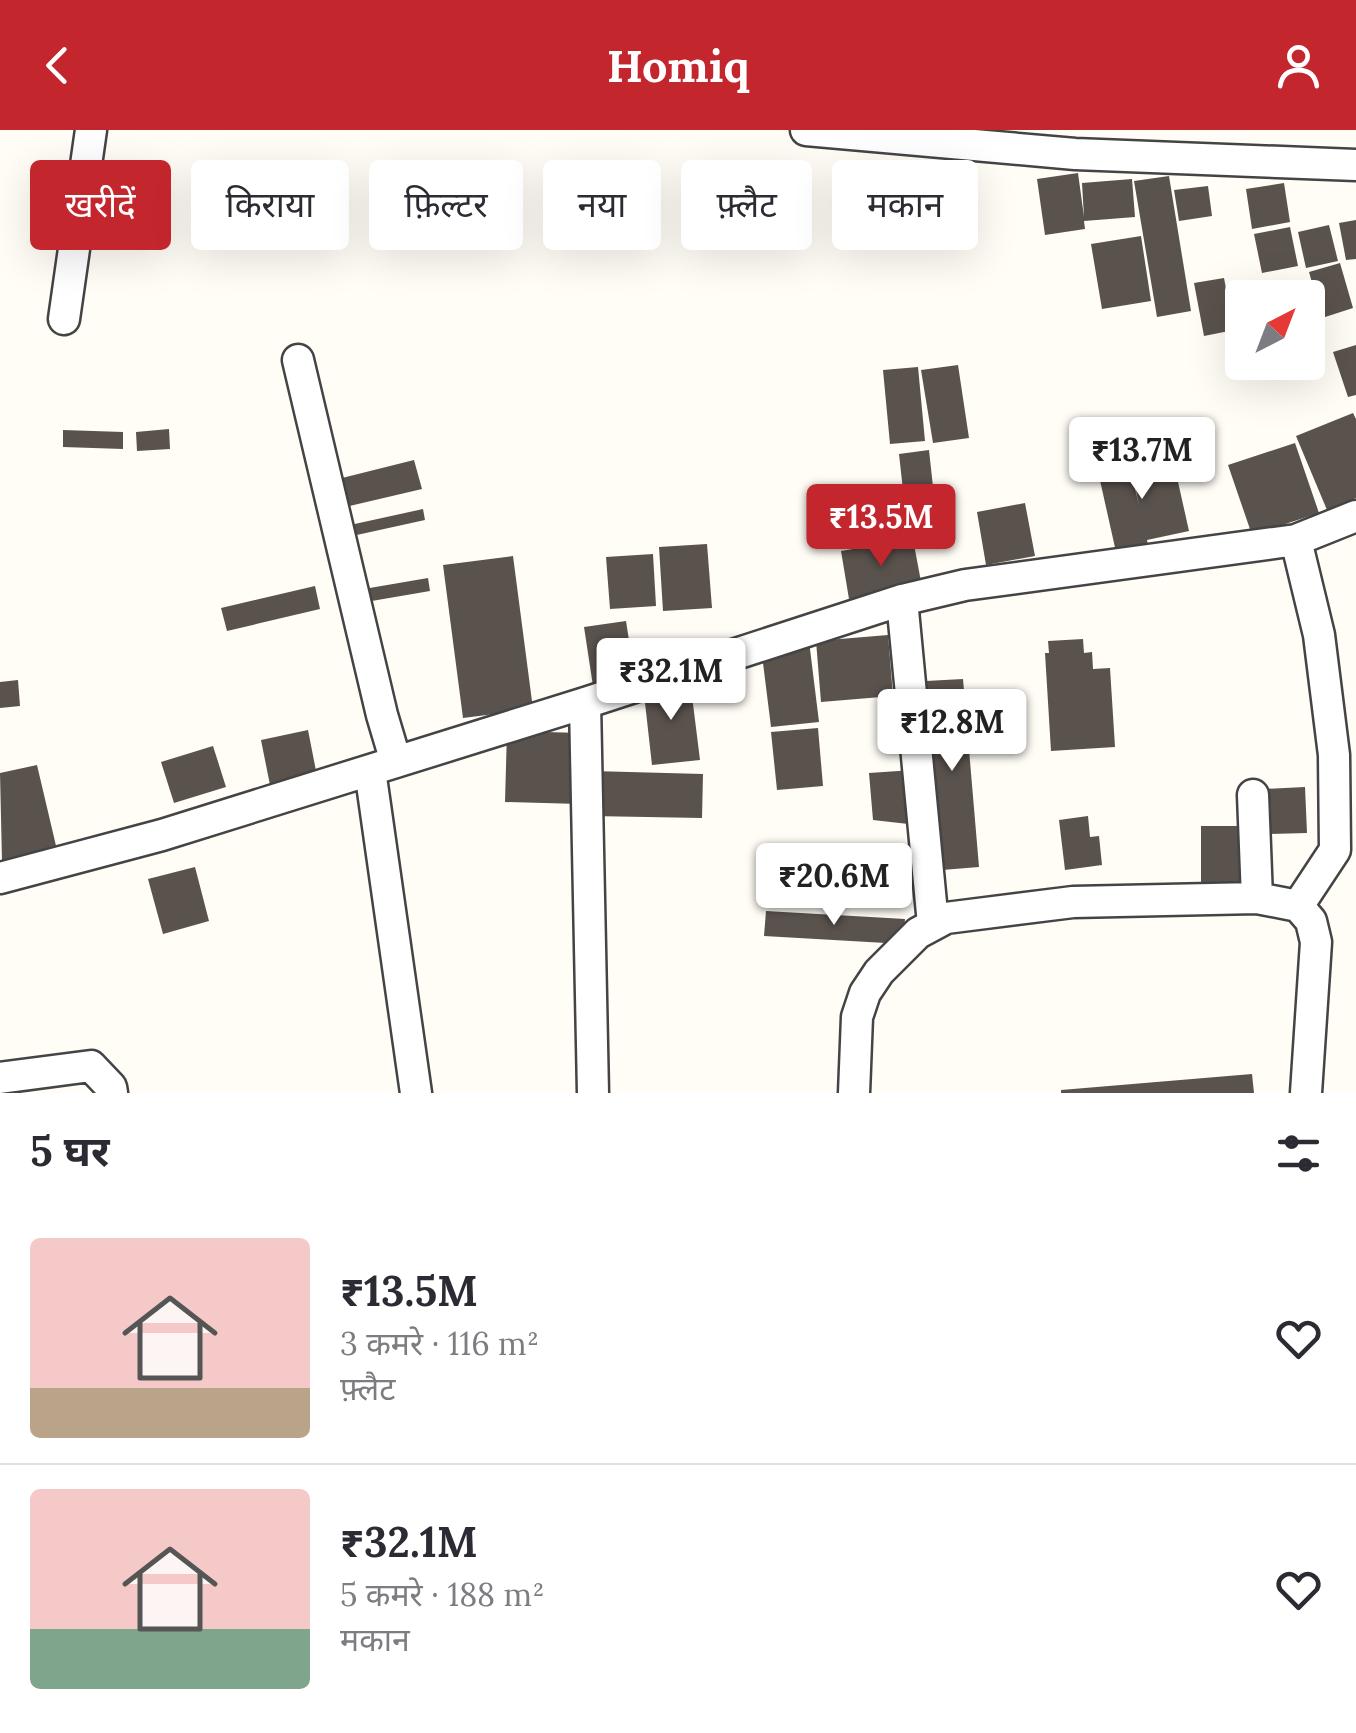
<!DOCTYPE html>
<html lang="hi">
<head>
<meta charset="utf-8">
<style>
  :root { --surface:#fff; --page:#f2f2f3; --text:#2b2b33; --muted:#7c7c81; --line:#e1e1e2; --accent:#c4262e }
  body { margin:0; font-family:Lora,"Noto Sans Devanagari",serif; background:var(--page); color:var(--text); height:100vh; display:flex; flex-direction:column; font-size:38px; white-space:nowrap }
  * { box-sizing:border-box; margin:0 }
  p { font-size:32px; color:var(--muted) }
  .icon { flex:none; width:55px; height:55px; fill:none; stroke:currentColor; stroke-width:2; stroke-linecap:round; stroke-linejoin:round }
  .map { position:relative; height:963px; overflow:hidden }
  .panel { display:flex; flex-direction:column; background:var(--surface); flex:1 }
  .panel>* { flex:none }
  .banner { position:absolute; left:30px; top:30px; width:1298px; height:90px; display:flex; gap:20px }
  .needle { width:65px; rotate:42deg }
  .fabs { position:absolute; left:1225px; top:150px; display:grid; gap:20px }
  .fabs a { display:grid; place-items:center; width:100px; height:100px; border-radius:10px; background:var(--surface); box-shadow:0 10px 40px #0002; font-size:50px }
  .price { position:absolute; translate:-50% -85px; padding:0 22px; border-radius:10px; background:#fff; color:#222; font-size:32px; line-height:65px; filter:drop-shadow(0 2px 5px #0008) }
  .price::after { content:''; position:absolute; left:50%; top:60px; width:30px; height:22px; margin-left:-15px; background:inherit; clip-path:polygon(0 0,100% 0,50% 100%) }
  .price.on { background:var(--accent); color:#fff }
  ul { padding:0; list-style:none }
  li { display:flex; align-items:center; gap:30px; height:250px; padding:0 30px }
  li+li { border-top:2px solid var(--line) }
  li span { display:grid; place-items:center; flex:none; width:280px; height:200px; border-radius:10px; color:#555 }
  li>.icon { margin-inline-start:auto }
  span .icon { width:120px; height:120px; fill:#fffc; stroke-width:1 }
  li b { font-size:42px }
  h2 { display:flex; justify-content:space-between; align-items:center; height:120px; padding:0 30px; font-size:42px }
  .tag { padding:0 35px; border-radius:10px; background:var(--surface); box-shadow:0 10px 40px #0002; font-size:35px; line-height:90px }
  .tag.on { background:var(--accent); color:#fff }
  header { display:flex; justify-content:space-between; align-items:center; height:130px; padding:0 30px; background:var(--accent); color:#fff; font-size:45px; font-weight:700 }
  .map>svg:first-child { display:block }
</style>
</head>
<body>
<header><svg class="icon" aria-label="back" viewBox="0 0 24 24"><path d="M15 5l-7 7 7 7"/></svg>Homiq<svg class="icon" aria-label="person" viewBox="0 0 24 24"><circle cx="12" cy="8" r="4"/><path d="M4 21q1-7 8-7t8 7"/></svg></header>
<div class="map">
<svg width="1356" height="963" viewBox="0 0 1356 963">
  <rect width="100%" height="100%" fill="#fffdf5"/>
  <path fill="#5a524d" d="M1078,43L1084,87L1082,53L1132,49L1135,87L1084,91L1085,99L1045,105L1037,49Z
    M1169,46L1191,181L1157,187L1134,51Z
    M1284,53L1290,92L1252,99L1246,59Z
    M1208,56L1212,86L1179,91L1174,60Z
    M1356,90V129L1346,130L1339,93Z
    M1329,95L1338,131L1306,138L1298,102Z
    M1290,97L1298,136L1262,143L1254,104Z
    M1141,106L1151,171L1102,179L1091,114Z
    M1340,133L1353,178L1322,188L1309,142Z
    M1224,148L1234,200L1204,206L1194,153Z
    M1356,215V265L1348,267L1333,222Z
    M958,235L969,308L933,313L921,240Z
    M918,237L925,311L890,314L883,240Z
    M1353,283L1356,289V368L1327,380L1296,306Z
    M169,299L170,319L137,321L136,302Z
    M63,300L123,302V319L63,317Z
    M1295,313L1319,383L1252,405L1228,335Z
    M929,320L934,366L904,369L899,324Z
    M1172,325L1189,401L1147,410L1148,415L1116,422L1097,337L1129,330L1139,376L1131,334Z
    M414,330L422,359L341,378L334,350Z
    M1025,373L1035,426L986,435L977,382Z
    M423,379L425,390L343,408L341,397Z
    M913,409L922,457L849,469L841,421Z
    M707,414L712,478L663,481L659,417Z
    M653,424L656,476L610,479L606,427Z
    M513,426L533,579L463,588L443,435Z
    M428,448L430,461L360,473L358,460Z
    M315,456L320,479L227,501L221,478Z
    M626,491L635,549L593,556L584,497Z
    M888,505L893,566L821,572L816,511Z
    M1083,509L1084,523L1092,522L1093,539L1110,538L1115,617L1051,621L1045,523H1049L1048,511Z
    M809,511L819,592L771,597L761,517Z
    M963,549L979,737L942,740L926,551Z
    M18,550L20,576L0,578V552Z
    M690,550L700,630L652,635L643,555Z
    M818,598L823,656L777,660L771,602Z
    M308,600L318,651L271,660L261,610Z
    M507,601L582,603L580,674L505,672Z
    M213,616L226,657L174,673L161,632Z
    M37,635L57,720L2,732L0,643Z
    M913,640L917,695L873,690L869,643Z
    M592,641L703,644L702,688L591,686Z
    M1305,657L1307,703L1266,704L1264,659Z
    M1088,686L1090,707L1099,706L1102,735L1065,740L1059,690Z
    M1201,696H1252L1251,764L1201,763Z
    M195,737L209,791L163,804L148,749Z
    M766,781L905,789L903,814L764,806Z
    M1252,944L1254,963H1061V960Z"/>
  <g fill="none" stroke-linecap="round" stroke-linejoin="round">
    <defs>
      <path id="minor" d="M806,0L1075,24L1356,35
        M64,189L91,0
        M298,230L382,585L396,632
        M1296,410L1319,505L1334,625L1335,720L1298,776
        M902,470L933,794
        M585,573L593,963
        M370,640L416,963
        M1253,665L1257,768
        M0,748L162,705L585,573L902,470L965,455L1296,410L1356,386
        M0,948L91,936L111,957L112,963
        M854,963L857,887L865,863L879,842L918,803L946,788L1073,772L1257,768L1298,776L1311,791L1316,812L1306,963"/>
    </defs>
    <use href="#minor" stroke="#444" stroke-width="35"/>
    <use href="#minor" stroke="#fff" stroke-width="30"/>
  </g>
</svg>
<div class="fabs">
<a><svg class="needle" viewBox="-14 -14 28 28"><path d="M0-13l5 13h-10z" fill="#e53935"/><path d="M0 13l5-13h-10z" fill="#7c7c81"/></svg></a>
</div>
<b class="price" style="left:1142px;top:372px">₹13.7M</b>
<b class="price on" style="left:881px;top:439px">₹13.5M</b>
<b class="price" style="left:671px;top:593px">₹32.1M</b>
<b class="price" style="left:952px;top:644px">₹12.8M</b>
<b class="price" style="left:834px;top:798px">₹20.6M</b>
<div class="banner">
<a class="tag on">खरीदें</a>
<a class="tag">किराया</a>
<a class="tag">फ़िल्टर</a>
<a class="tag">नया</a>
<a class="tag">फ़्लैट</a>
<a class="tag">मकान</a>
</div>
</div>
<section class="panel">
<h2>5 घर<svg class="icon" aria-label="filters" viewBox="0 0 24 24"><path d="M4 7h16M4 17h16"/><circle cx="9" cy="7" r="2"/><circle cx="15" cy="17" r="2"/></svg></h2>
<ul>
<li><span style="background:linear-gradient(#f6c9c9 75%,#b9a48a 0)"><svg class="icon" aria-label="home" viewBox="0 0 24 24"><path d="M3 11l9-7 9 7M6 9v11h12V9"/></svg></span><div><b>₹13.5M</b><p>3 कमरे · 116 m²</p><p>फ़्लैट</p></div><svg class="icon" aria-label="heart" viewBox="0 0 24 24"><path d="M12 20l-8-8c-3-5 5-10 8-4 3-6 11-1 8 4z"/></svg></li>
<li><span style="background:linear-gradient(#f6c9c9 70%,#7fa58c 0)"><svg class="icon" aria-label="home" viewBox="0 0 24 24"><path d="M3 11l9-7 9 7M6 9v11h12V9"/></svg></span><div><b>₹32.1M</b><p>5 कमरे · 188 m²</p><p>मकान</p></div><svg class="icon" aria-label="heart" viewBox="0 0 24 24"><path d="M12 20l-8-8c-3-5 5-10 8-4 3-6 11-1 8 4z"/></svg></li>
</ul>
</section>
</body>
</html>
